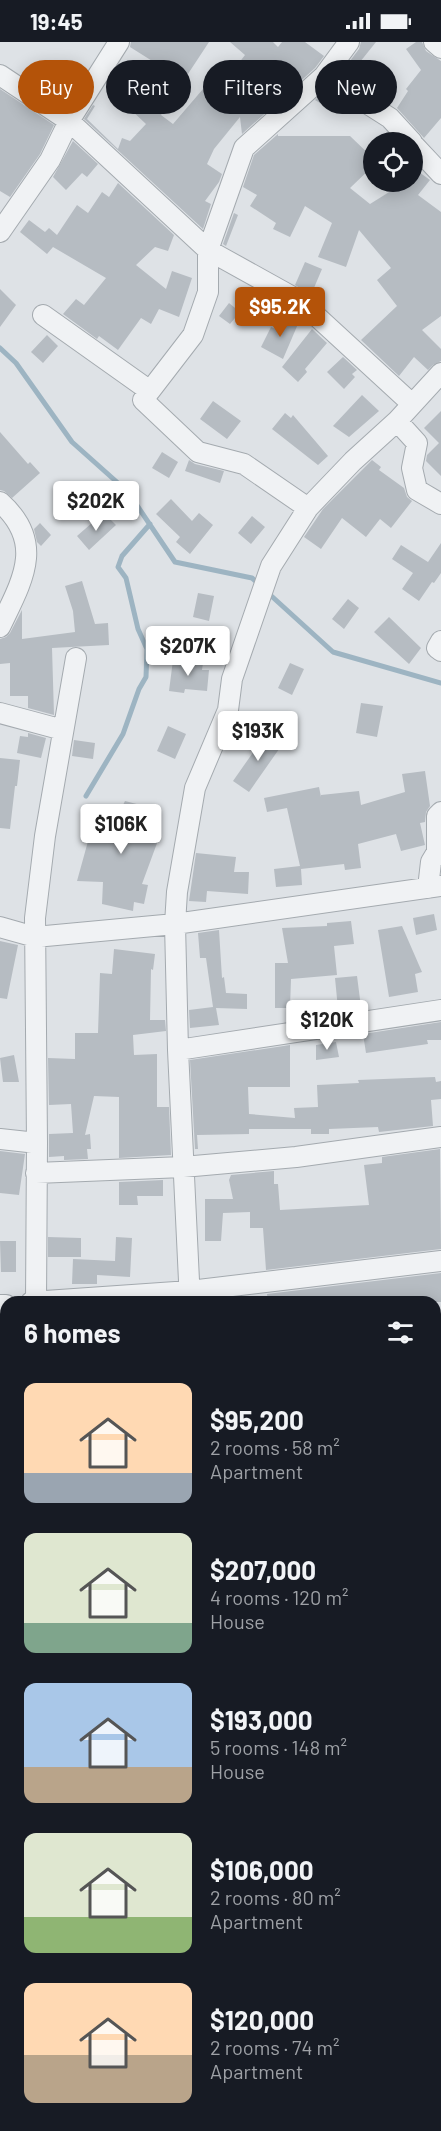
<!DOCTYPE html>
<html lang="en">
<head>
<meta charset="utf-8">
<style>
  :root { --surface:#171b24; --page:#242831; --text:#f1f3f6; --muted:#9ea1a6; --accent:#b45309 }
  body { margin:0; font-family:Barlow,sans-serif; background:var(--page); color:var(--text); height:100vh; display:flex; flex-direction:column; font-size:22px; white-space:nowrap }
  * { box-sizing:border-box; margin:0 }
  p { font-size:20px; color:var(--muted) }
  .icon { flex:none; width:33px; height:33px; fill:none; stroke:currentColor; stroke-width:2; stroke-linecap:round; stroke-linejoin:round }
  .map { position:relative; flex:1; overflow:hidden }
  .sheet { position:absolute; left:0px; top:1254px; width:441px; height:836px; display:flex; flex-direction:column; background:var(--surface); border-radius:18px 18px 0 0; box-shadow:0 3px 15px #0003 }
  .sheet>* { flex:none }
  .banner { position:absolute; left:18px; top:18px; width:405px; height:54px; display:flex; gap:12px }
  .tools { position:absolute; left:363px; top:90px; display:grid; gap:12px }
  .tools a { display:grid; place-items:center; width:60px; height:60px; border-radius:50%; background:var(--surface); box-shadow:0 3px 15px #0003; font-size:30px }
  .price { position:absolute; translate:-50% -51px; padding:0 14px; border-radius:6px; background:#fff; color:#222; font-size:20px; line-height:39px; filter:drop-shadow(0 2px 3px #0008) }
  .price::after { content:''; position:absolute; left:50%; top:36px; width:18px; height:14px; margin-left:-9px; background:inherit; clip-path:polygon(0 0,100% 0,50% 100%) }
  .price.current { background:var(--accent); color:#fff }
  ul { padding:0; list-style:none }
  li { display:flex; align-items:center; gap:18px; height:150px; padding:0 24px }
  li span { display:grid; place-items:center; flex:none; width:168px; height:120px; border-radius:12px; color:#555 }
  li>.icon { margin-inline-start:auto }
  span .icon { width:72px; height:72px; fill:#fffc; stroke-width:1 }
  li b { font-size:26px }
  h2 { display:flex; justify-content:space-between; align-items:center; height:72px; padding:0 24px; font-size:26px }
  .tag { padding:0 21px; border-radius:27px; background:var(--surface); box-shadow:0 3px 15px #0003; font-size:21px; line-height:54px }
  .tag.current { background:var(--accent); color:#fff }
  .status { display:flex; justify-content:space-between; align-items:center; height:42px; padding:0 30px; background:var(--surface); direction:ltr }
  .status svg { height:16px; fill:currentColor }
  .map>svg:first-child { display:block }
</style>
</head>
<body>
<div class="status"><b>19:45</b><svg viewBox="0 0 49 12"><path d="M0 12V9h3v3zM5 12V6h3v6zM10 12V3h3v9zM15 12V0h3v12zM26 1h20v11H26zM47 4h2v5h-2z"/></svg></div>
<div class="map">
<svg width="441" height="2089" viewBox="0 0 441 2089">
  <rect width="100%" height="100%" fill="#dee2e6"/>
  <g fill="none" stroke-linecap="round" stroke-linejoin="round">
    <path stroke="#9db4c2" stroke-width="5" d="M0,306L16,321L72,400L128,450L175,520L252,536L260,543
      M267,550L333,610L441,641
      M86,754L123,692L139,647L146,635L147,607L138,587L126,536L118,525L122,514L150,482"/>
  </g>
  <path fill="#b6bcc2" d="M131,0H209L161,73L173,82L215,33L222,37L226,32L229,34L245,13L230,0H273L278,5L282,0H305L324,14L315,26L242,92L240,75L214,107L207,122L222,132L219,140L205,159L211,162L203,187L84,77L93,63L95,64L87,77L118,107L122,96L130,99L146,82L128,65L137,56L133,53L157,22L130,5Z
    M361,0H376L348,35L341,31L359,7Z
    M416,0H422L426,9L441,19V76L424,96L397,66L408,49L406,47L421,28L406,7Z
    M53,29L73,50L65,62L38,44Z
    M0,47L54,83L40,112L10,155L0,149Z
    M325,49L333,54L327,65L315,58Z
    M278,92V94H350L374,117V123L350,146L370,162L394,147L388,140H412V125L430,138L418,153L441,170V274L422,288L441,307V319L433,323L428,328L414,315L399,334L361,298L397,264L377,238L391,226L359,188L346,225L318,215L332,181L305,164L290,195L273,187L276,181L250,164L257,153L243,145L254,113Z
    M73,99L98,122L87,135L82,131L66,148L53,135Z
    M118,141L174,193L168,209L155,205L136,223L166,247L172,229L192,236L179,275L159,267L151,282L141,276L118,308L99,294L97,297L63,272L76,257L84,263L106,236L53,205L47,212L20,190L29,178L45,190L49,186L57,193L77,163L88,171L102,150L109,155Z
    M234,171L238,173L226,204L223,202Z
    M305,220L322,227L311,253L295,243Z
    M0,247L16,263L0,285Z
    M229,261L240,270L230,282L219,274Z
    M288,275L298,282L283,317L261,305L271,285L278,288Z
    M312,287L327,301L305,327L307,330L298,340L282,325Z
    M47,293L58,304L43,321L31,310Z
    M343,315L357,328L352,332L355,335L344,347L327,330Z
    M362,353L379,369L349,395L333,384Z
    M213,359L241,379L227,397L200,377Z
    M441,369V434L426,419L427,413L439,401L424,386Z
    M285,371L291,376L293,373L328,414L318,423L272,387Z
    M0,390L28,422L30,420L40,431L12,456L4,449L0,448Z
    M162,410L178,420L169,436L152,426Z
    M189,418L195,422L224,429L220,441L185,429Z
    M372,418L381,425L379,428L404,446L407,455L412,459L391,486L380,477L366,495L342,476L321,507L304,495L323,467Z
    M171,457L192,479L199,471L213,483L190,512L176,500L180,495L156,472Z
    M105,472L116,483L89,508L77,494L93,480L95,482Z
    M252,474L265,485L251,502L238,491Z
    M40,481L51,493L41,504L37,500L34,487Z
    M441,501V531L434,541L432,540L419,559L402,547L413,531L392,517L401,503L428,520Z
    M82,539L95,582L108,581L109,603L52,606L54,673L28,666V654H10V621L0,622V597L6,595L10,591L22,568V597L75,590L73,569L65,544Z
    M198,551L214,554L209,579L193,575Z
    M348,557L359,566L344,587L332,577Z
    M389,575L421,606L409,622L374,590Z
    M173,618L203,621L202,628H209L207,649L185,647L184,651L169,649Z
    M290,621L304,627L292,653L278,646Z
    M361,661L383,664L377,695L356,691Z
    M168,684L186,692L175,717L157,709Z
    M268,689L284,700L249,750L233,739Z
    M28,691L46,696L41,716L17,711L20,694L28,695Z
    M74,698L95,701L93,717L72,714Z
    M0,716L20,718L17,744H15L10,787L0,786Z
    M425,729L430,764L426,770L425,780L420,781L425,803L401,809L396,792L358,802L361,826L345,828L344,822L301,827L302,843L276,845L274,827L300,824L287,766L267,770L264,756L319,745L321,755V753L359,749L361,763L405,750L402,732Z
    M125,759L156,767L151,790L160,793L142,842L148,843L144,862L134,860L133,869L102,862L103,840L77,839L95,774L115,779Z
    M196,811L236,815L234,830H249L248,852L207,849L206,860L189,859Z
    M434,872L437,888L416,893L413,876Z
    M351,879L354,902L334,904L337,933L291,937L290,966H275V921H288L282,886L327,884V881Z
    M402,884L422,930L415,932L418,950L389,955L378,888Z
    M219,888L222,936L224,935L226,951L247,952V967L216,966L219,983L190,986L189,968L213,965L206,916H200L198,891Z
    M0,899L18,903L7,957L0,956Z
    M114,907L155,912L153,928L151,927L150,978H165L166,989L133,993L134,1013L157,1012V1065H169L171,1113L119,1116V1055L94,1054L85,1093L90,1092L91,1107H87L88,1117L64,1118V1114L49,1115V1092L73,1091L71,1062L49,1063L48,1016L75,1017V991H98L100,931L112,932Z
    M357,934L361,965L338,967L335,936Z
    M441,980V998H427L428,1002L366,1011L363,992Z
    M336,1000L339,1015L316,1018V1003Z
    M290,1003V1045H248L249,1072L295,1076L294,1066L318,1065L317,1043L359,1041L358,1038L435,1035L436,1040L441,1039V1057L431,1058L433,1084L379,1090L378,1085L329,1087V1092H311V1087H249V1092L197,1093L198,1107H195L190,1018Z
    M14,1013L19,1040H3L0,1016Z
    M440,1107L441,1207L266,1228L263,1186H250V1170L223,1171L221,1199H205V1157H233L229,1138L231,1133L274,1129V1142H278L280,1168L369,1163L364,1123L382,1121V1115Z
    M0,1109L25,1112L19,1153L0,1151Z
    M163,1138V1154H137L138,1163H119V1140Z
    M48,1195L81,1196V1215H48Z
    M116,1195L132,1196L130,1235L97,1233V1242H72L73,1217L115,1219Z
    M0,1199H16V1230H1Z
    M441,1231V1260H268L267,1252Z"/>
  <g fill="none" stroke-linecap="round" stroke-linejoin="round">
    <defs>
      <path id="minor" d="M434,0L441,6
        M0,33L69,79L208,208L300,259L412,362
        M324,34L390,76L412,100
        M412,101L441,132
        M0,190L50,118L69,79L119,0
        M43,273L150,349
        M397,379L417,401L412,426L417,448L441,462
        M0,460C46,501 22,539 0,585
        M308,466L244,422L198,410L143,358L193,293L208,250V208L244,106L324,34L349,0
        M441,599L437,606L441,609
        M0,671L63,688
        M428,846L431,820L437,810V774L441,770
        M0,885L35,895L175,882L441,844
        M178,1008L441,968
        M0,1097L37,1101
        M36,1131L183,1125L296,1115L441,1095
        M31,1260L190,1249L441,1219
        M36,1260L37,1101L35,876L45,794L76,616
        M190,1260L178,1008L175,882L177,850L195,746L228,668L232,637L271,524L308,466L353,419L397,379L441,331
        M0,1263H6
        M435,1352L441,1351
        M435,1475L441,1474
        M435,1614H441
        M0,1659H6
        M435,1779L441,1778
        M0,1832L6,1831
        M58,2084L59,2089
        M210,2084V2089"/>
    </defs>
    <use href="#minor" stroke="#a4aaaf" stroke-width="22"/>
    <path stroke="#b4b8bc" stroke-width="3" stroke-dasharray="4.5 4.5" stroke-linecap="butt" d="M435,1984H441
      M435,2012H441
      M435,2034H441
      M435,2059H441
      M385,2084V2089
      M426,2089L441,2088"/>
    <use href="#minor" stroke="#f0f2f4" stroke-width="20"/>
  </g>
</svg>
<div class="tools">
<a><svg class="icon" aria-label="locate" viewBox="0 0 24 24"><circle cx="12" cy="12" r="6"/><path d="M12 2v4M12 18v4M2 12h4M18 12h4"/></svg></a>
</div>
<b class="price current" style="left:280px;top:296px">$95.2K</b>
<b class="price" style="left:96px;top:490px">$202K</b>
<b class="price" style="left:188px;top:635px">$207K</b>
<b class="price" style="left:258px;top:720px">$193K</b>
<b class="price" style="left:121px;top:813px">$106K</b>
<b class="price" style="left:327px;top:1009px">$120K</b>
<div class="banner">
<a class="tag current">Buy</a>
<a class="tag">Rent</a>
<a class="tag">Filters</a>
<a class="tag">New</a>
</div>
<section class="sheet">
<h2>6 homes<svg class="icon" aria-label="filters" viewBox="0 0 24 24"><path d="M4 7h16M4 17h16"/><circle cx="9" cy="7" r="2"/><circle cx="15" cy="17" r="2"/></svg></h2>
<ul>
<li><span style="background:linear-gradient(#ffd9b3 75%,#9aa5b1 0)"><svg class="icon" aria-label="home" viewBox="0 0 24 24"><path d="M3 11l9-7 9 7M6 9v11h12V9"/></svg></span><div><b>$95,200</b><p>2 rooms · 58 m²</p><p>Apartment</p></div></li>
<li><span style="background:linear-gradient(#dfe7d0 75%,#7fa58c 0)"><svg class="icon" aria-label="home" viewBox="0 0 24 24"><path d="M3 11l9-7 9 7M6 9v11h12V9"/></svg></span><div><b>$207,000</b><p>4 rooms · 120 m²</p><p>House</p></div></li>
<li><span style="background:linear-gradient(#a9c7e8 70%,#b9a48a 0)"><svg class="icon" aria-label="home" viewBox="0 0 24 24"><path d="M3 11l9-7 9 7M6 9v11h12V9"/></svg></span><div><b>$193,000</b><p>5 rooms · 148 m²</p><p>House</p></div></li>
<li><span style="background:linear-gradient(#dfe7d0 70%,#8fb573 0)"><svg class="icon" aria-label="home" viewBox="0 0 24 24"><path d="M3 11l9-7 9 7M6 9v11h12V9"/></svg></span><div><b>$106,000</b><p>2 rooms · 80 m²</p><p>Apartment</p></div></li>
<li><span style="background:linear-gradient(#ffd9b3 60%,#b9a48a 0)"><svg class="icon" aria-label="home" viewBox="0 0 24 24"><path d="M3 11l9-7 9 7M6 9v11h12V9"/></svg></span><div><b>$120,000</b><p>2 rooms · 74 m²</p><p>Apartment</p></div></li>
</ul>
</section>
</div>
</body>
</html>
